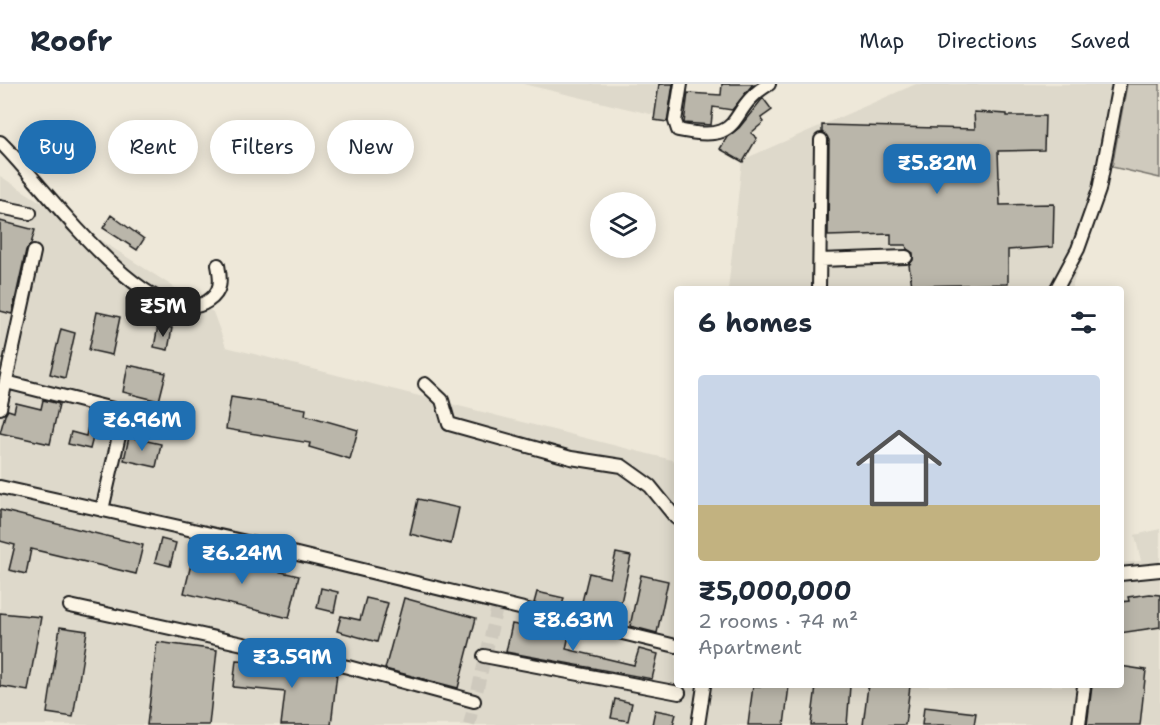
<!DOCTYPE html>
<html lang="en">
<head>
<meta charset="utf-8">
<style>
  :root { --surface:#fff; --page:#f6f6f7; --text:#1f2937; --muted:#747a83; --line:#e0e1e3; --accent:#1f6fb2 }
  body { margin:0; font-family:"Shantell Sans",sans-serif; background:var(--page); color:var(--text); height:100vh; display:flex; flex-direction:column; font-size:22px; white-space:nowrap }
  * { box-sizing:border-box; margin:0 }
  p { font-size:20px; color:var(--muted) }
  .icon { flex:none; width:33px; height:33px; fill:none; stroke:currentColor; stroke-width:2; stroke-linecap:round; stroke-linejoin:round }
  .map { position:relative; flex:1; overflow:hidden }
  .side { position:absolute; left:674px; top:202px; width:450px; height:402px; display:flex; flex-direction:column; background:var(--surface); border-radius:6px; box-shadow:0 3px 15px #0003 }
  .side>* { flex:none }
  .guide { position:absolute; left:18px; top:36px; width:566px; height:54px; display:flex; gap:12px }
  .fabs { position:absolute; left:590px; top:108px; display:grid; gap:12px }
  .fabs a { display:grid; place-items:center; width:66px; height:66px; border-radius:50%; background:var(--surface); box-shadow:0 3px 15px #0003; font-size:30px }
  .price { position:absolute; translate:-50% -51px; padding:0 14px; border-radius:12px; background:var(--accent); color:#fff; font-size:20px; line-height:39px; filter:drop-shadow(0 2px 3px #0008) }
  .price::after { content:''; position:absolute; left:50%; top:36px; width:18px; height:14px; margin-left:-9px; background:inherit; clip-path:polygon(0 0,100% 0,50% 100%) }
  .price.active { background:#222; color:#fff }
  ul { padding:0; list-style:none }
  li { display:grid; align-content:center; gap:12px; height:318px; padding:0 24px }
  li span { display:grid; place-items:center; height:186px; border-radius:6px; color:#555 }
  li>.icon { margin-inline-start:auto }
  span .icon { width:108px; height:108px; fill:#fffc; stroke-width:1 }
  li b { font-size:26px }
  h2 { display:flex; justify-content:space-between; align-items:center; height:72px; padding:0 24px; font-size:26px }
  .tag { padding:0 21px; border-radius:27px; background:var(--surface); box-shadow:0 3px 15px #0003; font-size:21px; line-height:54px }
  .tag.active { background:var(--accent); color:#fff }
  header { display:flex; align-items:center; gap:36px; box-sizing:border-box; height:84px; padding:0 30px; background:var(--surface); border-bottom:2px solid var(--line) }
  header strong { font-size:28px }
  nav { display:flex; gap:33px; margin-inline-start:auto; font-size:21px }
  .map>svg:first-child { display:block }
</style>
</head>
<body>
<header>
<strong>Roofr</strong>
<nav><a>Map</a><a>Directions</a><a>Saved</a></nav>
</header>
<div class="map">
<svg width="1160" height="641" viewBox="0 0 1160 641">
  <rect width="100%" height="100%" fill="#eee8d9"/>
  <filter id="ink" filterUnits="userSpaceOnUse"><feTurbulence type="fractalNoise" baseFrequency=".0167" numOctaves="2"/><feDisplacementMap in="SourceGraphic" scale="12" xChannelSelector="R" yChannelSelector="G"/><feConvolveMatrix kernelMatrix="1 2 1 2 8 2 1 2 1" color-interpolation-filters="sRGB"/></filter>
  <g filter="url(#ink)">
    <path fill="#ded9cb" d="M523,0H668L663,33Z
      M916,0H1119L1112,83L1071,205L728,206L742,76Z
      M0,92L213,228L226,263L676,377V602H1120L1121,479L1141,477L1135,451L1160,445V641H0Z"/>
    <path fill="#cfcabd" stroke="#76736c" stroke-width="1.5" d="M1127,0H1160V94L1112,83Z"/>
    <path fill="#bab6aa" stroke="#1c1c1c" stroke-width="1.5" d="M659,0H673L667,38L654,36Z
      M722,0H753L732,26L713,23L711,41L684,39L688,9L721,11Z
      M763,14L772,26L761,34L764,38L751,49L757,54L743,78L720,65L727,53L739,44Z
      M974,28L1007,30V32H1045L1044,66L998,67L1000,121L1054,120L1053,163L1008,166V200L912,202L909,181L913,176V169L907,165L906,161H891V150L828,152L829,56L822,48V41L975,45Z
      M111,131L144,155L137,166L103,144Z
      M0,137L35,146L31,160L26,166L12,230L0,227Z
      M97,228L120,233L112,271L89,266Z
      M158,242L172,244L168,266L154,263Z
      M61,245L75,249L65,294L50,290Z
      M128,281L166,289L159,317L123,308Z
      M231,313L306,325L305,331L358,346L350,375L309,363L310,359L226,345Z
      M43,316L59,320L50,360L0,349L5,331L8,326L14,328L16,319L41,325Z
      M91,328L110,334L107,349L95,346L90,365L68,360L71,348L86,352Z
      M129,353L161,360L156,383L124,376Z
      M418,415L459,424L451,460L410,450Z
      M0,426L143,461L136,490L31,465L26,490L9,486L15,461L0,457Z
      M161,455L176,459L170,482L155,478Z
      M194,468L299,492L289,534L184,509Z
      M616,469L631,472L617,537L601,534L603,527L581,522L589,489L610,494Z
      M641,491L668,497L657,549L630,542Z
      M321,504L338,508L334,528L317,524Z
      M537,508L564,514L561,526L534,519Z
      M1150,510L1160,511V543L1120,549V518L1129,517L1128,513Z
      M366,514L388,519L377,558L337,547L341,532L360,536Z
      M404,514L476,534L458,604L385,585Z
      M0,529L41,533L28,607L0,602Z
      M512,540L569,551L566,565L634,581L639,565L658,570L652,595L506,568Z
      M60,543L87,547L73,633L47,629Z
      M157,558L217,566L209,641H147Z
      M236,576L298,580L337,589L331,641H281L285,608L233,603Z
      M1120,582L1146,586L1140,641H1087L1092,602H1120Z
      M753,602H789L784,641H748Z
      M816,602H850L847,641H811Z
      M868,602H910L905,641H863Z
      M615,615L632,619L628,637L611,634Z
      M924,623L976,629L974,641H922Z
      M655,626L676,630L673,641H652Z"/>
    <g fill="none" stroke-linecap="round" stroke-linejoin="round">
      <path stroke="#cec9bd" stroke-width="12" stroke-dasharray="12 6" stroke-linecap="butt" d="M469,641L498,520"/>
      <defs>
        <path id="minor" d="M681,0L675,37L678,46C749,61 724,26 769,0
          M0,58C37,92 151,256 208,217C222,208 221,196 218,181
          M0,123L30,129
          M820,176L906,173
          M819,206L821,56
          M1056,206L1078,165L1099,106L1119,0
          M6,298L113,325L120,331L122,339L102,426
          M425,300L442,316L449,340L571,374L622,382L650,402L676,434
          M0,324L34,168
          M0,403L260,461L676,562
          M1120,490L1160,486
          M70,522L348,583L474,617
          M484,572L679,609
          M698,641L704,602
          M1079,641L1084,602"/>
      </defs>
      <use href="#minor" stroke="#1c1c1c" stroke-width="16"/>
      <use href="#minor" stroke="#fcf5e5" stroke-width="12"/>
    </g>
  </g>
</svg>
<div class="fabs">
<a><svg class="icon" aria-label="layers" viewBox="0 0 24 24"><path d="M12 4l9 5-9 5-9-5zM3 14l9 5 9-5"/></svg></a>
</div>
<b class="price" style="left:937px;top:111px">₹5.82M</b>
<b class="price active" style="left:163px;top:254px">₹5M</b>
<b class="price" style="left:142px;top:368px">₹6.96M</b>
<b class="price" style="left:242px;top:501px">₹6.24M</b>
<b class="price" style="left:573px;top:568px">₹8.63M</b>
<b class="price" style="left:292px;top:605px">₹3.59M</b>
<div class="guide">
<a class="tag active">Buy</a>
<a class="tag">Rent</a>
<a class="tag">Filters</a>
<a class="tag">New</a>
</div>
<section class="side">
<h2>6 homes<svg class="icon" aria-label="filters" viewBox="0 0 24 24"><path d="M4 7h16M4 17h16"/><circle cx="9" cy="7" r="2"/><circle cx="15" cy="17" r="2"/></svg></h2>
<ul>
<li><span style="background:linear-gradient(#c9d6e8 70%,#c2b280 0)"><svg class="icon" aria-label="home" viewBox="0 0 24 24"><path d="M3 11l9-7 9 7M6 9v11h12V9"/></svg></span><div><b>₹5,000,000</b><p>2 rooms · 74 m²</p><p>Apartment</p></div></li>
</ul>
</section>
</div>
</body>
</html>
